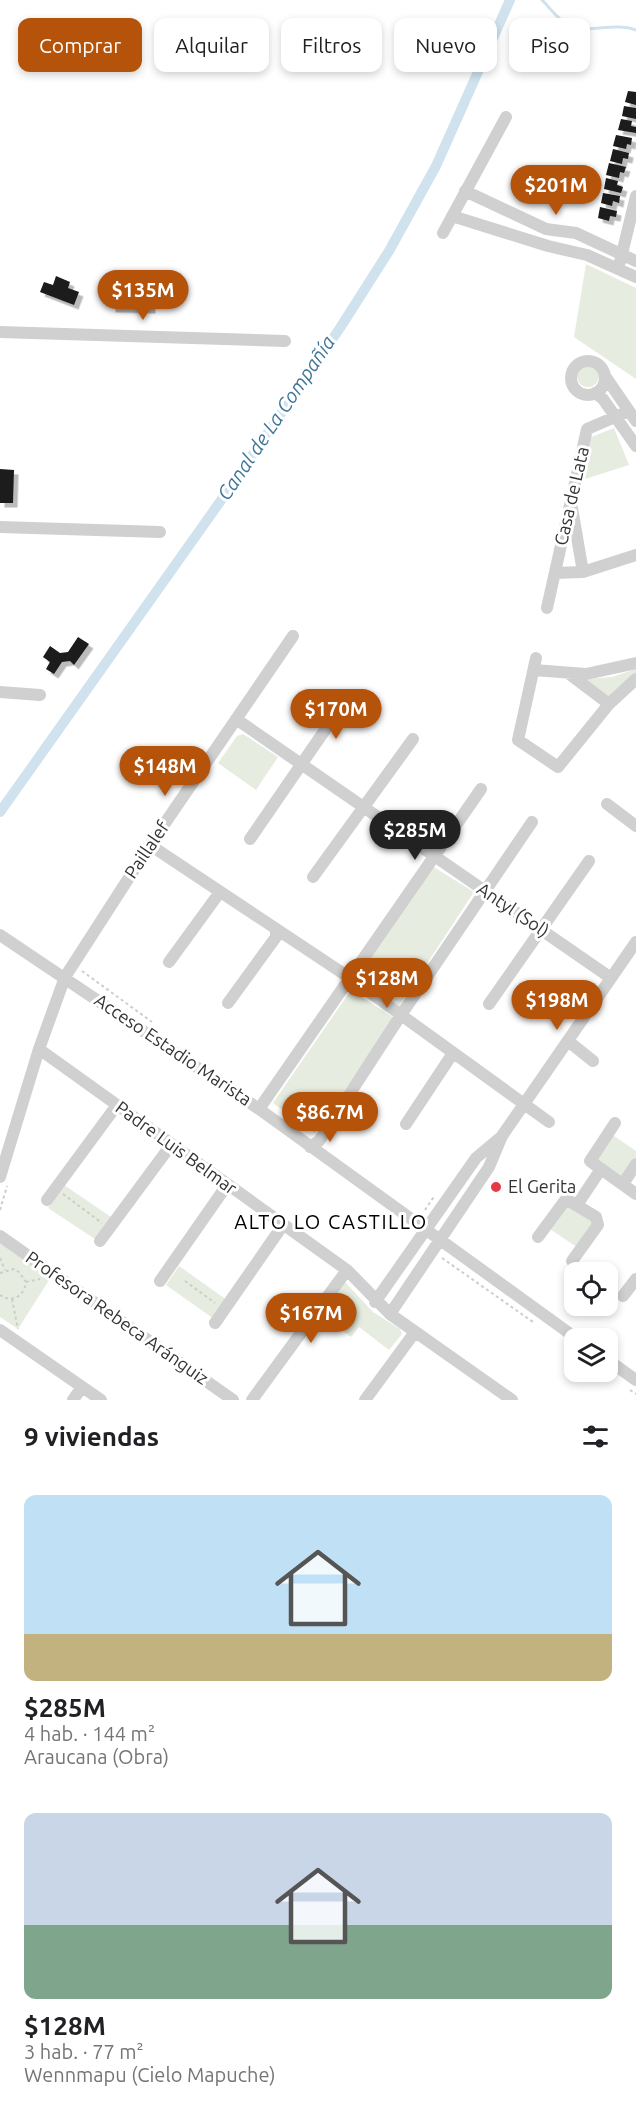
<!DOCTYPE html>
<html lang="es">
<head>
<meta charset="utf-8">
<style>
  :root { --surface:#fff; --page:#f6f6f6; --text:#202124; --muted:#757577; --accent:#b45309 }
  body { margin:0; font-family:Ubuntu,sans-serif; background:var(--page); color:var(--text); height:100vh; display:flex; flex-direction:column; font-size:22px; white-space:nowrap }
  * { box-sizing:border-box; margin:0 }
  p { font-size:20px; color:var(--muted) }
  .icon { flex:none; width:33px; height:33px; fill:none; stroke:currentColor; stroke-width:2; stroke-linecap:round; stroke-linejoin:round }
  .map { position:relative; height:1400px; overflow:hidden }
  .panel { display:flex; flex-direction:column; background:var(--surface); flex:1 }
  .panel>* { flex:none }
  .hud { position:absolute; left:18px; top:18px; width:600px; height:54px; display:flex; gap:12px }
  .buttons { position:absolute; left:564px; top:1262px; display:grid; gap:12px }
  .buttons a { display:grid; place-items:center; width:54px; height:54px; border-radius:12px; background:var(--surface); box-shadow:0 3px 9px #0003; font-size:30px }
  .price { position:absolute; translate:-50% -51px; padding:0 14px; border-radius:21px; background:var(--accent); color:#fff; font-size:20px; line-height:39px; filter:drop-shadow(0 2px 3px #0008) }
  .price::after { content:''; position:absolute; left:50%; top:36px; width:18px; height:14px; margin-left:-9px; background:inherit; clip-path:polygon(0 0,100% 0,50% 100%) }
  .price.current { background:#222; color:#fff }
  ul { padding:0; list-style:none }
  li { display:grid; align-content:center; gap:12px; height:318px; padding:0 24px }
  li span { display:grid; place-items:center; height:186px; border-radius:12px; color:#555 }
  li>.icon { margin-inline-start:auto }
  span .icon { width:108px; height:108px; fill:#fffc; stroke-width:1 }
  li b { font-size:26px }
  h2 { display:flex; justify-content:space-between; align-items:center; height:72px; padding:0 24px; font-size:26px }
  .tag { padding:0 21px; border-radius:12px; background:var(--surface); box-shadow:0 3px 9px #0003; font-size:21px; line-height:54px }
  .tag.current { background:var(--accent); color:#fff }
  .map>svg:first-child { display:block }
</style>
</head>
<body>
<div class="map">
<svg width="636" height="1400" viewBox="0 0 636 1400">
  <defs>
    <filter id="shadow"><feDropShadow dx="4.5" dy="4.5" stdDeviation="0" flood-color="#0004"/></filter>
  </defs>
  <rect width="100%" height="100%" fill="#fff"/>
  <path fill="#e6ecdf" d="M586,264L636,288V379L574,337Z
    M577 376a11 11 0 1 1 22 0a11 11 0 1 1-22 0Z
    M614,428L629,465L582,480L589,438Z
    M636,669V674L608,698L585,679L612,677Z
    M243,734L278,757L256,790L218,763L237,736Z
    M432,866L474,892L399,1006L356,977Z
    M351,990L394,1018L315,1133L273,1103Z
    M611,1134L636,1151V1158L622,1178L594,1159Z
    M64,1185L111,1217L95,1239L48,1208Z
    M564,1204L594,1218L595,1225L578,1248L547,1227Z
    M0,1239L51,1277L18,1329L0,1317Z
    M179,1266L227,1300L214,1319L166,1285Z
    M344,1281L373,1312L400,1329L402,1334L389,1350L359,1327L351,1337L321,1315Z"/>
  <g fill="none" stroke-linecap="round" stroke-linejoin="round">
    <path stroke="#cfe2ee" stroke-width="3" d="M542,0C551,9 559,21 570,26C585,34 614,22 636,30"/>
    <path stroke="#cfe2ee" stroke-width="10" d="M0,812L222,499L340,328L389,251L436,166L510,0"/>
  </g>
  <path fill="#1a1a1a" filter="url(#shadow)" d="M628,91L636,92V105L625,102Z
    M624,106L636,108V119L622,116Z
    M621,119L632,121L631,126L636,127V133L618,130Z
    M616,135L632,138L631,145L627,144L626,149L613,146Z
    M613,149L629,153L628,159L623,158L622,164L610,161Z
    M609,163L626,167L624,173L620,172L619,178L606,175Z
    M606,178L618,181L617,185L623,187L621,193L604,189Z
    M603,193L620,196L619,203L613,201L612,206L601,203Z
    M600,207L617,211L616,217L610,216L609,221L598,218Z
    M56,276L70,282L68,288L79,292L74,305L40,292L44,282L53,285Z
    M129,285H137V294H151V309L111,308V294H129Z
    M0,469L14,470L13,503H0Z
    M78,637L89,644L74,665L70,661L62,662L54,674L46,669L50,662L43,657L50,646L60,653L68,652Z"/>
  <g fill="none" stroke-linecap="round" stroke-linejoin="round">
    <path stroke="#cdcdcd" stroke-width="2" stroke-dasharray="3 3" stroke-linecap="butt" d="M82,971L152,1022
      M63,1194L102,1223
      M0,1210L7,1186
      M425,1210L435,1195
      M0,1258L5,1270
      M442,1258L533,1322
      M0,1273L14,1269L19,1272L26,1282C24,1297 12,1303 0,1295
      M185,1281L215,1303
      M26,1282L40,1279
      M12,1299L18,1329
      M586,1333L593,1338
      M630,1390L636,1394"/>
    <path stroke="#d0d0d0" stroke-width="12" d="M465,191L546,229L576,233L636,261
      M452,216L548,246L587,255L636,277
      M443,233L506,117
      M620,262L636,196
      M0,332L285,341
      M571 378a17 17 0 1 1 34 0a17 17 0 1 1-34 0Z
      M605,376L636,421
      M595,393L603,399L636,446
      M572,508L583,572
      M0,527L160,532
      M555,573L583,572L636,555
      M547,608L587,429L629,411
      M536,658L518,740L558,767L609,704L636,679
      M534,670L586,674L636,663
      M568,673L609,704
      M0,692L40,695
      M236,719L611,978
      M607,804L636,826
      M250,839L347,698
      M150,845L350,978L549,1122
      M313,877L413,739
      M0,935L259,1109L576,1338
      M169,962L220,892
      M228,1003L276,937V930
      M489,1004L589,861
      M568,1041L593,1061
      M39,1049L347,1270L390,1314L512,1400
      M259,1109L481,789
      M615,1123L590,1161L636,1194
      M406,1124L453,1053
      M310,1147L319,1141L401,1015L532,822
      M0,1177L39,1049L65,977L150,845L293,636
      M623,1184L636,1164
      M47,1200L117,1105
      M577,1205L601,1169
      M0,1236L233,1400
      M538,1237L566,1199L596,1217L598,1225L572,1261
      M100,1241L171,1145
      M160,1281L227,1185
      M623,1296L636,1279
      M375,1302L476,1158L501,1137
      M390,1314L489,1167L502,1136L636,942
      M215,1323L283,1225
      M0,1330L101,1400
      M608,1360L636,1380
      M73,1400L82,1387
      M252,1400L347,1270
      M365,1400L415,1332"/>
  </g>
  <circle fill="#e63946" stroke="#fff" stroke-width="2" cx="496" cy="1187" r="6"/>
  <g text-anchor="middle" stroke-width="6" stroke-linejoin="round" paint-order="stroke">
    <g font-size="18" fill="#333" stroke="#fff">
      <text transform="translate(572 496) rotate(-77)" y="6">Casa de Lata</text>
      <text transform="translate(147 850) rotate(-56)" y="6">Paillalef</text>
      <text transform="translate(513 910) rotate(34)" y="6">Antyl (Sol)</text>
      <text transform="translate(173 1050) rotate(34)" y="6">Acceso Estadio Marista</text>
      <text transform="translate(176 1148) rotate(36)" y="6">Padre Luis Belmar</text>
      <text transform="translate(117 1318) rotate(35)" y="6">Profesora Rebeca Aránguiz</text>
    </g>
    <g font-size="18" fill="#333" stroke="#fff" text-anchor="start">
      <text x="508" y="1193">El Gerita</text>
    </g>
    <g font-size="20" font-style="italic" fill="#3f7597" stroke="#fff">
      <text transform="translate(276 418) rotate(-56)" y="7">Canal de La Compañía</text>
    </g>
    <g font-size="20" letter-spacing="1.5" fill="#000" stroke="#fff">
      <text x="331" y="1229">ALTO LO CASTILLO</text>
    </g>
  </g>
</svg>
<div class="buttons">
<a><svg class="icon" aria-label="locate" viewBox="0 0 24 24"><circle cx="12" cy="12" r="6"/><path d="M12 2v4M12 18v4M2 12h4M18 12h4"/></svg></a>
<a><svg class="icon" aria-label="layers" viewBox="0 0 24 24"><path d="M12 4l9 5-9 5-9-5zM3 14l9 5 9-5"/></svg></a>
</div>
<b class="price" style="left:556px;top:216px">$201M</b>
<b class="price" style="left:143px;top:321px">$135M</b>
<b class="price" style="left:336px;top:740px">$170M</b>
<b class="price" style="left:165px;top:797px">$148M</b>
<b class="price current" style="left:415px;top:861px">$285M</b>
<b class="price" style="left:387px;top:1009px">$128M</b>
<b class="price" style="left:557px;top:1031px">$198M</b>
<b class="price" style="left:330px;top:1143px">$86.7M</b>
<b class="price" style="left:311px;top:1344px">$167M</b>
<div class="hud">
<a class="tag current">Comprar</a>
<a class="tag">Alquilar</a>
<a class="tag">Filtros</a>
<a class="tag">Nuevo</a>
<a class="tag">Piso</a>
</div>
</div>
<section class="panel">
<h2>9 viviendas<svg class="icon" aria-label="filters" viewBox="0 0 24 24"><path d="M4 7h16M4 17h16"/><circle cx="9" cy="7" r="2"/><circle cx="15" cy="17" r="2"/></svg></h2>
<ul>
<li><span style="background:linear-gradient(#bfe0f5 75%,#c2b280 0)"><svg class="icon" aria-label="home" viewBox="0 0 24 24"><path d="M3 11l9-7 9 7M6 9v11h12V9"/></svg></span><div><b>$285M</b><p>4 hab. · 144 m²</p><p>Araucana (Obra)</p></div></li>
<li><span style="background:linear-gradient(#c9d6e8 60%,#7fa58c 0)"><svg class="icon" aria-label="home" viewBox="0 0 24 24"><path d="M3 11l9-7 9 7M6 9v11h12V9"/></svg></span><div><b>$128M</b><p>3 hab. · 77 m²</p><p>Wennmapu (Cielo Mapuche)</p></div></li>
</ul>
</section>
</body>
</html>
